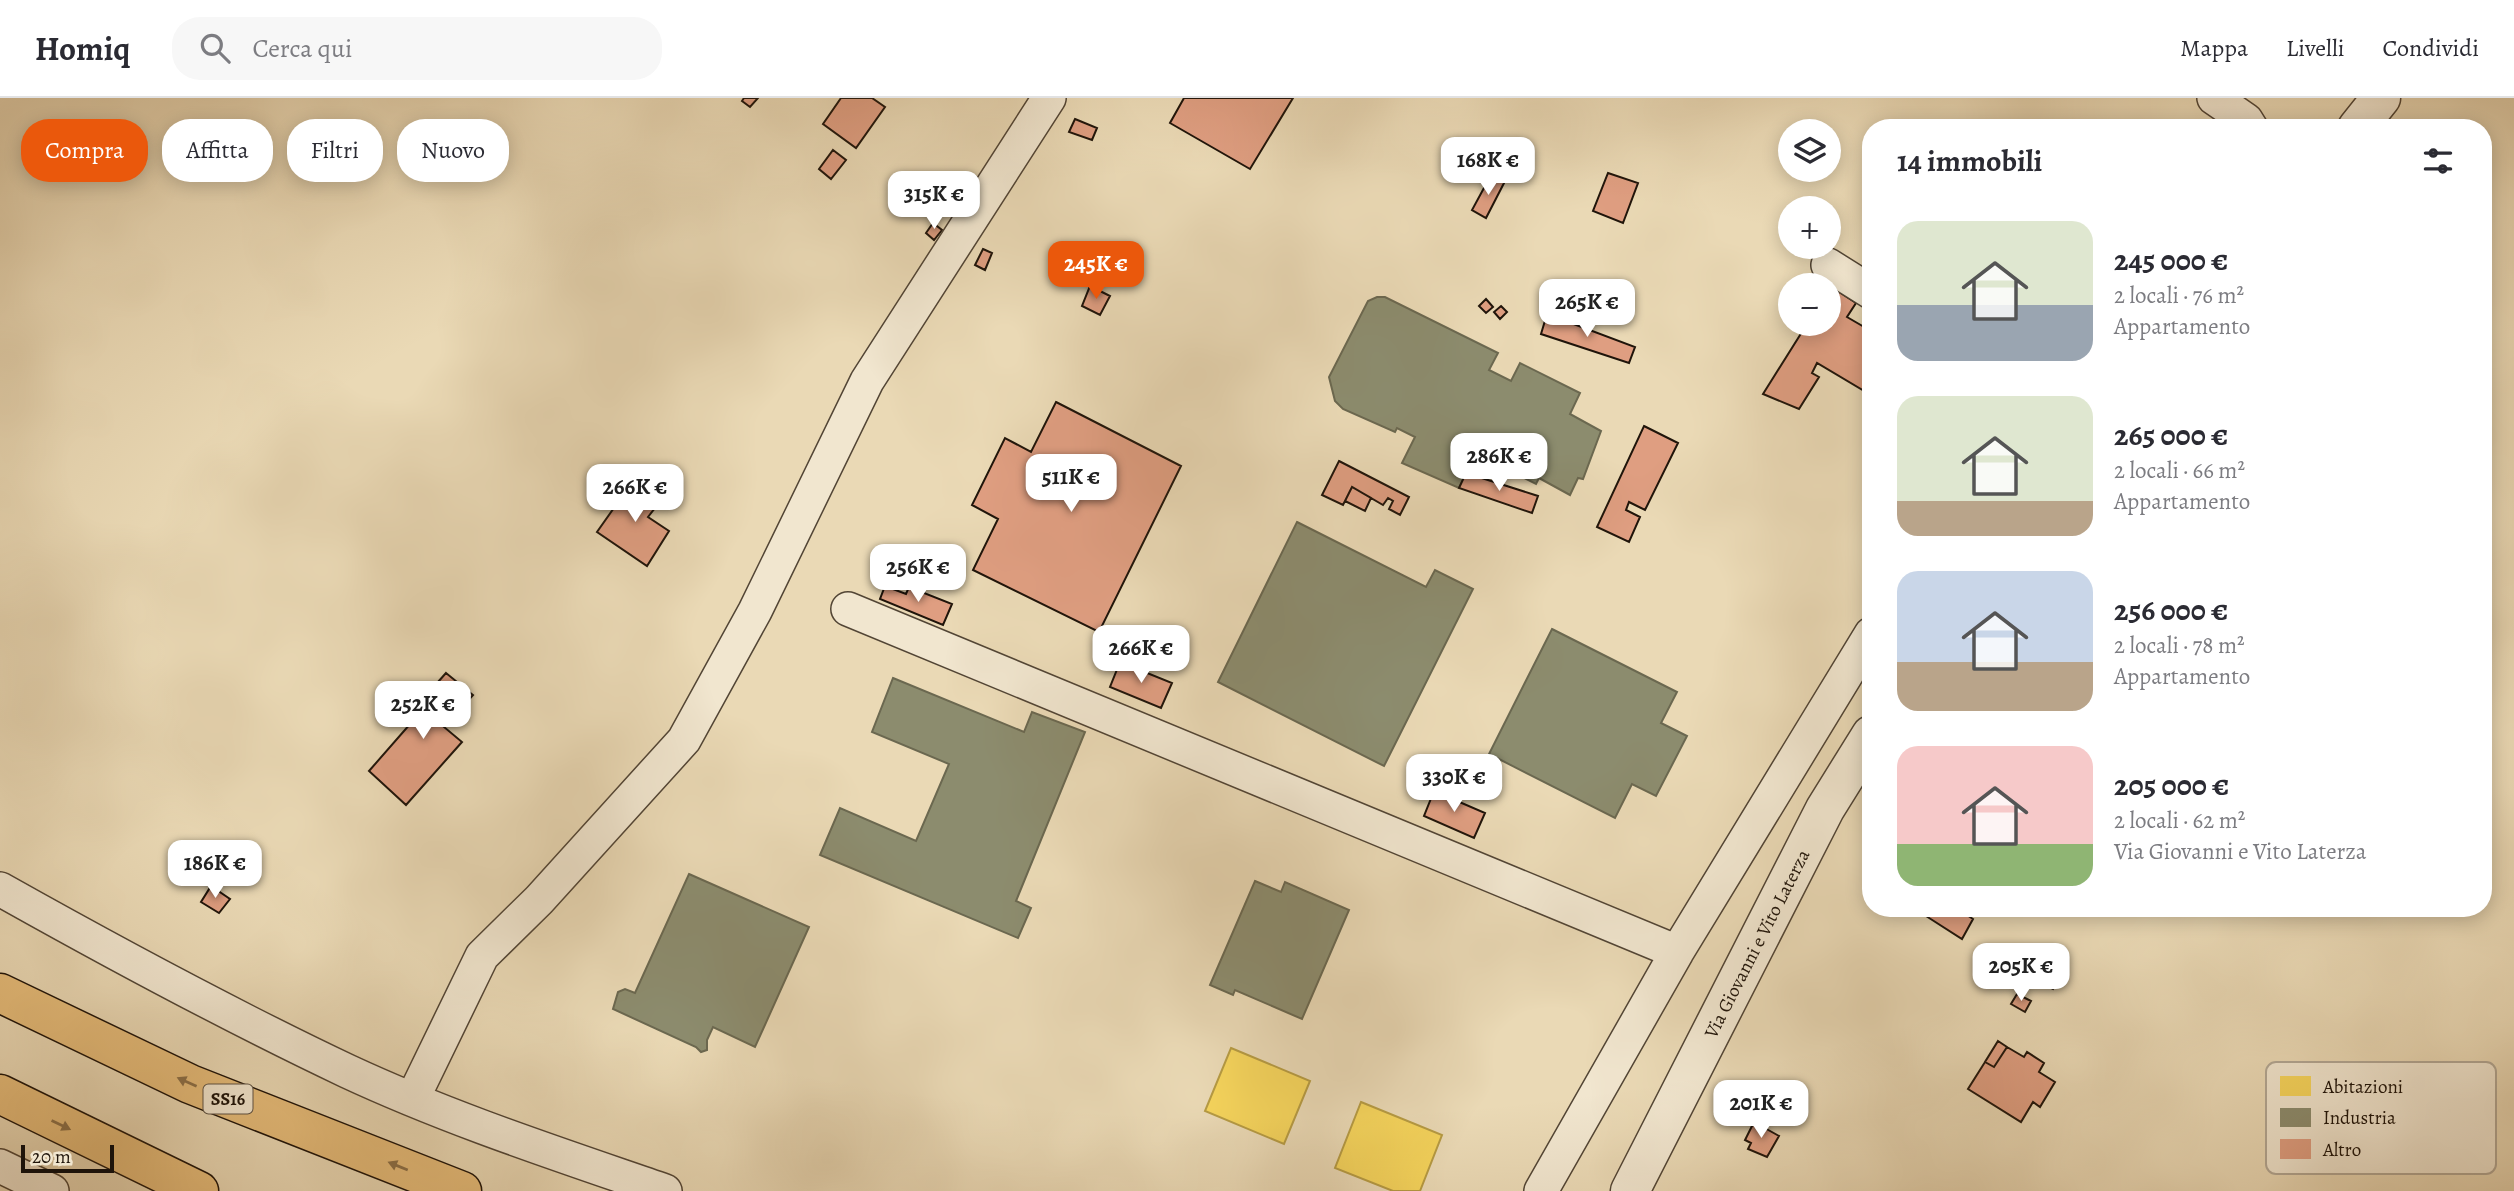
<!DOCTYPE html>
<html lang="it">
<head>
<meta charset="utf-8">
<style>
  :root { --surface:#fff; --page:#f7f7f7; --text:#2b2b33; --muted:#7c7c81; --line:#e1e1e2; --accent:#ea580c }
  body { margin:0; font-family:Alegreya,serif; background:var(--page); color:var(--text); height:100vh; display:flex; flex-direction:column; font-size:26px; white-space:nowrap }
  * { box-sizing:border-box; margin:0 }
  p { font-size:23px; color:var(--muted) }
  .icon { flex:none; width:38px; height:38px; fill:none; stroke:currentColor; stroke-width:2; stroke-linecap:round; stroke-linejoin:round }
  .map { position:relative; flex:1; overflow:hidden }
  .details { position:absolute; left:1862px; top:21px; width:630px; height:798px; display:flex; flex-direction:column; background:var(--surface); border-radius:28px; box-shadow:0 4px 18px #0003 }
  .details>* { flex:none }
  .guide { position:absolute; left:21px; top:21px; width:665px; height:63px; display:flex; gap:14px }
  .fabs { position:absolute; left:1778px; top:21px; display:grid; gap:14px }
  .fabs a { display:grid; place-items:center; width:63px; height:63px; border-radius:50%; background:var(--surface); box-shadow:0 4px 18px #0003; font-size:35px }
  .scale { position:absolute; left:21px; bottom:18px; width:93px; box-sizing:border-box; padding-left:7px; border:4px solid #1f140a; border-top:0; font-size:19px; line-height:24px; white-space:nowrap; color:#1f140a; -webkit-text-stroke:5px #f1e6cf; paint-order:stroke }
  .price { position:absolute; translate:-50% -60px; padding:0 16px; border-radius:14px; background:#fff; color:#222; font-size:23px; line-height:46px; filter:drop-shadow(0 2px 4px #0008) }
  .price::after { content:''; position:absolute; left:50%; top:42px; width:21px; height:16px; margin-left:-10px; background:inherit; clip-path:polygon(0 0,100% 0,50% 100%) }
  .price.active { background:var(--accent); color:#fff }
  ul { padding:0; list-style:none }
  li { display:flex; align-items:center; gap:21px; height:175px; padding:0 35px }
  li span { display:grid; place-items:center; flex:none; width:196px; height:140px; border-radius:21px; color:#555 }
  li>.icon { margin-inline-start:auto }
  span .icon { width:84px; height:84px; fill:#fffc; stroke-width:1 }
  li b { font-size:30px }
  h2 { display:flex; justify-content:space-between; align-items:center; height:84px; padding:0 35px; font-size:30px }
  .chip { padding:0 24px; border-radius:28px; background:var(--surface); box-shadow:0 4px 18px #0003; font-size:24px; line-height:63px }
  .chip.active { background:var(--accent); color:#fff }
  header { display:flex; align-items:center; gap:42px; box-sizing:border-box; height:98px; padding:0 35px; background:var(--surface); border-bottom:2px solid var(--line) }
  header strong { font-size:33px }
  nav { display:flex; gap:38px; margin-inline-start:auto; font-size:24px }
  .search { width:490px; height:63px; background:var(--page); display:flex; align-items:center; gap:18px; box-sizing:border-box; padding:0 24px; border-radius:28px; color:var(--muted); font-size:26px }
  .map>svg:first-child { display:block }
</style>
</head>
<body>
<header>
<strong>Homiq</strong>
<div class="search"><svg class="icon" aria-label="search" viewBox="0 0 24 24"><circle cx="10" cy="10" r="6"/><path d="M15 15l6 6"/></svg>Cerca qui</div>
<nav><a>Mappa</a><a>Livelli</a><a>Condividi</a></nav>
</header>
<div class="map">
<svg width="2514" height="1093" viewBox="0 0 2514 1093">
  <rect width="100%" height="100%" fill="#ead9b5"/>
  <filter id="stains"><feTurbulence type="fractalNoise" baseFrequency=".00286" numOctaves="4"/><feColorMatrix values="0 0 0 0 .2 0 0 0 0 .09 0 0 0 0 .02 0 0 0 .5 -.17"/></filter>
  <radialGradient id="worn" r=".72"><stop offset=".6" stop-color="#630" stop-opacity="0"/><stop offset="1" stop-color="#630" stop-opacity=".3"/></radialGradient>
  <path fill="#f6d55c" stroke="#b69b43" stroke-width="2" d="M1231,950L1310,983L1284,1046L1205,1013Z
    M1361,1004L1442,1037L1420,1093H1393L1335,1070Z"/>
  <path fill="#8c8c6e" stroke="#6b6850" stroke-width="2" d="M1377,199H1385L1498,255L1489,272L1511,283L1520,265L1580,295L1570,316L1601,333L1583,381L1578,380L1570,397L1539,380L1536,386L1476,355L1459,390L1402,365L1415,339L1397,330L1395,334L1343,311L1335,303L1329,279L1368,203Z
    M1297,424L1426,489L1435,472L1473,491L1384,668L1218,584Z
    M1552,531L1677,594L1661,625L1687,638L1656,698L1632,686L1615,720L1489,656Z
    M893,580L1024,634L1032,614L1085,634L1016,803L1031,810L1018,840L820,757L840,710L916,743L949,666L872,634Z
    M689,776L809,829L755,949L713,929L707,942V952L701,954L696,949L613,911L618,894L625,891L635,895Z
    M1255,783L1281,794L1285,784L1349,812L1302,921L1235,892L1233,897L1210,887Z"/>
  <path fill="#df9e81" stroke="#1f140a" stroke-width="2" d="M744,0H758L750,9L742,3Z
    M841,0H872L885,9L856,50L823,26Z
    M1184,0H1293L1250,71L1170,25Z
    M1075,21L1097,30L1092,42L1069,34Z
    M833,52L846,62L831,81L819,71Z
    M1608,75L1638,85L1623,125L1593,113Z
    M1491,77L1504,85L1486,120L1472,112Z
    M933,125L942,132L934,142L926,135Z
    M983,151L992,155L985,172L975,167Z
    M1090,188L1110,198L1100,217L1082,208Z
    M1830,188L1856,205L1847,219L1871,233V297L1817,265L1812,275L1819,279L1799,311L1763,296L1807,226H1829Z
    M1486,201L1493,209L1486,215L1479,208Z
    M1501,208L1507,214L1500,221L1494,214Z
    M1547,216L1635,249L1629,265L1541,236Z
    M1056,304L1181,368L1099,534L973,472L998,421L972,407L1005,340L1031,354Z
    M1644,328L1678,345L1645,412L1629,404L1626,412L1640,419L1629,444L1597,429Z
    M1339,363L1409,399L1400,417L1389,411L1393,403L1388,400L1383,407L1352,389L1343,407L1322,397Z
    M1466,375L1538,398L1532,415L1459,390Z
    M635,380L662,401L648,419L669,433L647,468L597,434Z
    M1352,389L1371,400L1365,413L1345,403Z
    M885,488L906,496L909,489L952,506L943,527L880,501Z
    M1120,564L1172,585L1161,610L1110,589Z
    M446,575L473,597L444,629L462,644L406,707L369,673L411,625L406,620Z
    M1434,693L1485,715L1474,740L1424,718Z
    M211,788L230,801L219,815L201,804Z
    M1930,810H1956L1973,821L1962,841L1926,818Z
    M2048,873L2059,879L2053,891L2041,885Z
    M2017,896L2031,903L2025,914L2011,906Z
    M1998,943L2007,949L1994,969L1985,964Z
    M2007,949L2024,959L2027,954L2044,965L2039,974L2055,984L2040,1009L2033,1004L2021,1024L1968,991L1985,964L1994,969Z
    M1754,1024L1779,1038L1767,1059L1748,1051L1751,1045L1745,1042Z"/>
  <g fill="none" stroke-linecap="round" stroke-linejoin="round">
    <defs>
      <path id="minor" d="M2214,0L2246,22L2251,30
        M1828,167L1871,194
        M848,511L1677,854
        M0,791C114,855 229,917 347,973C450,1021 558,1056 665,1093
        M413,1000L482,858L539,802L684,642L755,513L867,283L1049,0
        M0,1068L52,1093
        M1541,1093L1677,854L1871,536"/>
      <g id="tertiary">
        <path d="M2357,30L2381,0"/>
        <path id="s1" d="M1630,1093L1825,711L1871,637"/>
      </g>
      <path id="trunk" d="M0,895L190,986L462,1093
        M0,996L199,1093"/>
    </defs>
    <use href="#minor" stroke="#524535" stroke-width="36"/>
    <use href="#tertiary" stroke="#524535" stroke-width="41"/>
    <use href="#trunk" stroke="#1f140a" stroke-width="41"/>
    <use href="#minor" stroke="#f1e6cf" stroke-width="33"/>
    <use href="#tertiary" stroke="#f1e6cf" stroke-width="38"/>
    <use href="#trunk" stroke="#e5bc7a" stroke-width="38"/>
  </g>
  <defs><path id="oneway-solid" d="M-6-.8H1V-3.2L6.5 0L1 3.2V.8H-6Z" transform="scale(1.75)"/></defs>
  <g fill="#8c7048">
    <use href="#oneway-solid" transform="translate(187 984) rotate(-156)"/>
    <use href="#oneway-solid" transform="translate(61 1027) rotate(26)"/>
    <use href="#oneway-solid" transform="translate(398 1068) rotate(-158)"/>
  </g>
  <g text-anchor="middle" stroke-width="7" stroke-linejoin="round" paint-order="stroke">
    <rect fill="#f1e6cf" stroke="#5e5345" stroke-width="2" x="203.5" y="986.5" width="49" height="29" rx="5"/>
    <g font-size="18" font-weight="bold" fill="#1f140a">
      <text x="228" y="1007">SS16</text>
    </g>
    <g font-size="19" fill="#1f140a" stroke="#f1e6cf">
      <text dy="7" stroke="none"><textPath href="#s1" startOffset="278">Via Giovanni e Vito Laterza</textPath></text>
    </g>
  </g>
  <rect x="2266" y="964" width="230" height="112" rx="10" fill="#f1e6cf" stroke="#b2a794" stroke-width="2"/>
  <rect x="2280" y="978" width="31" height="20" fill="#f6d55c"/>
  <rect x="2280" y="1010" width="31" height="19" fill="#8c8c6e"/>
  <rect x="2280" y="1041" width="31" height="20" fill="#df9e81"/>
  <g font-size="19" fill="#1f140a">
    <text x="2323" y="995">Abitazioni</text>
    <text x="2323" y="1026">Industria</text>
    <text x="2323" y="1058">Altro</text>
  </g>
  <rect width="100%" height="100%" filter="url(#stains)"/>
  <rect width="100%" height="100%" fill="url(#worn)"/>
</svg>
<div class="fabs">
<a><svg class="icon" aria-label="layers" viewBox="0 0 24 24"><path d="M12 4l9 5-9 5-9-5zM3 14l9 5 9-5"/></svg></a>
<a>+</a>
<a>−</a>
</div>
<div class="scale">20 m</div>
<b class="price" style="left:1488px;top:99px">168K €</b>
<b class="price" style="left:934px;top:133px">315K €</b>
<b class="price active" style="left:1096px;top:203px">245K €</b>
<b class="price" style="left:1587px;top:241px">265K €</b>
<b class="price" style="left:1499px;top:395px">286K €</b>
<b class="price" style="left:1071px;top:416px">511K €</b>
<b class="price" style="left:635px;top:426px">266K €</b>
<b class="price" style="left:918px;top:506px">256K €</b>
<b class="price" style="left:1141px;top:587px">266K €</b>
<b class="price" style="left:423px;top:643px">252K €</b>
<b class="price" style="left:1454px;top:716px">330K €</b>
<b class="price" style="left:215px;top:802px">186K €</b>
<b class="price" style="left:2021px;top:905px">205K €</b>
<b class="price" style="left:1761px;top:1042px">201K €</b>
<div class="guide">
<a class="chip active">Compra</a>
<a class="chip">Affitta</a>
<a class="chip">Filtri</a>
<a class="chip">Nuovo</a>
</div>
<section class="details">
<h2>14 immobili<svg class="icon" aria-label="filters" viewBox="0 0 24 24"><path d="M4 7h16M4 17h16"/><circle cx="9" cy="7" r="2"/><circle cx="15" cy="17" r="2"/></svg></h2>
<ul>
<li><span style="background:linear-gradient(#dfe7d0 60%,#9aa5b1 0)"><svg class="icon" aria-label="home" viewBox="0 0 24 24"><path d="M3 11l9-7 9 7M6 9v11h12V9"/></svg></span><div><b>245 000 €</b><p>2 locali · 76 m²</p><p>Appartamento</p></div></li>
<li><span style="background:linear-gradient(#dfe7d0 75%,#b9a48a 0)"><svg class="icon" aria-label="home" viewBox="0 0 24 24"><path d="M3 11l9-7 9 7M6 9v11h12V9"/></svg></span><div><b>265 000 €</b><p>2 locali · 66 m²</p><p>Appartamento</p></div></li>
<li><span style="background:linear-gradient(#c9d6e8 65%,#b9a48a 0)"><svg class="icon" aria-label="home" viewBox="0 0 24 24"><path d="M3 11l9-7 9 7M6 9v11h12V9"/></svg></span><div><b>256 000 €</b><p>2 locali · 78 m²</p><p>Appartamento</p></div></li>
<li><span style="background:linear-gradient(#f6c9c9 70%,#8fb573 0)"><svg class="icon" aria-label="home" viewBox="0 0 24 24"><path d="M3 11l9-7 9 7M6 9v11h12V9"/></svg></span><div><b>205 000 €</b><p>2 locali · 62 m²</p><p>Via Giovanni e Vito Laterza</p></div></li>
</ul>
</section>
</div>
</body>
</html>
